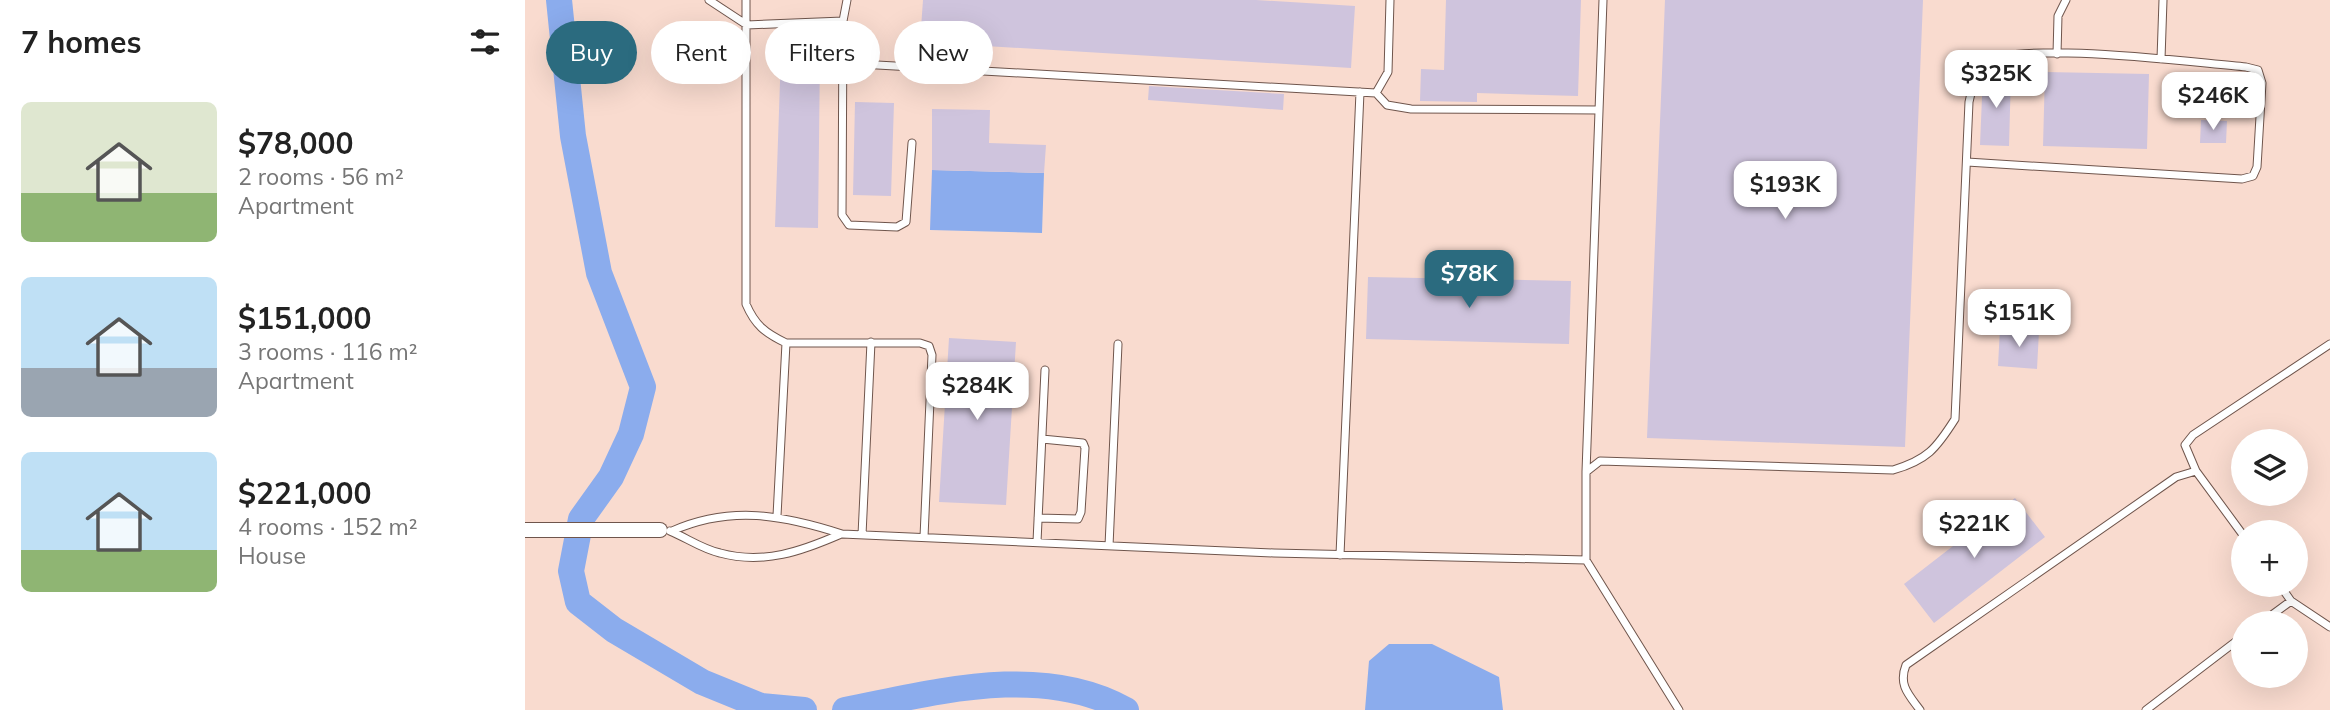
<!DOCTYPE html>
<html lang="en">
<head>
<meta charset="utf-8">
<style>
  :root { --surface:#fff; --page:#f2f2f2; --text:#222; --muted:#767676; --accent:#2b6b7f }
  body { margin:0; font-family:Mulish,sans-serif; background:var(--page); color:var(--text); height:100vh; display:flex; flex-direction:column; font-size:26px; white-space:nowrap }
  * { box-sizing:border-box; margin:0 }
  p { font-size:23px; color:var(--muted) }
  .icon { flex:none; width:38px; height:38px; fill:none; stroke:currentColor; stroke-width:2; stroke-linecap:round; stroke-linejoin:round }
  .map { position:relative; flex:1; overflow:hidden }
  .panel { display:flex; flex-direction:column; background:var(--surface); width:525px }
  .panel>* { flex:none }
  .top-card { position:absolute; left:21px; top:21px; width:665px; height:63px; display:flex; gap:14px }
  .controls { position:absolute; left:1706px; top:429px; display:grid; gap:14px }
  .controls a { display:grid; place-items:center; width:77px; height:77px; border-radius:50%; background:var(--surface); box-shadow:0 7px 28px #0002; font-size:35px }
  .price { position:absolute; translate:-50% -60px; padding:0 16px; border-radius:14px; background:#fff; color:#222; font-size:23px; line-height:46px; filter:drop-shadow(0 2px 4px #0008) }
  .price::after { content:''; position:absolute; left:50%; top:42px; width:21px; height:16px; margin-left:-10px; background:inherit; clip-path:polygon(0 0,100% 0,50% 100%) }
  .price.active { background:var(--accent); color:#fff }
  ul { padding:0; list-style:none }
  li { display:flex; align-items:center; gap:21px; height:175px; padding:0 21px }
  li span { display:grid; place-items:center; flex:none; width:196px; height:140px; border-radius:10px; color:#555 }
  li>.icon { margin-inline-start:auto }
  span .icon { width:84px; height:84px; fill:#fffc; stroke-width:1 }
  li b { font-size:30px }
  h2 { display:flex; justify-content:space-between; align-items:center; height:84px; padding:0 21px; font-size:30px }
  .tag { padding:0 24px; border-radius:32px; background:var(--surface); box-shadow:0 7px 28px #0002; font-size:24px; line-height:63px }
  .tag.active { background:var(--accent); color:#fff }
  main { display:flex; flex:1; min-height:0 }
  .map>svg:first-child { display:block }
</style>
</head>
<body>
<main>
<section class="panel">
<h2>7 homes<svg class="icon" aria-label="filters" viewBox="0 0 24 24"><path d="M4 7h16M4 17h16"/><circle cx="9" cy="7" r="2"/><circle cx="15" cy="17" r="2"/></svg></h2>
<ul>
<li><span style="background:linear-gradient(#dfe7d0 65%,#8fb573 0)"><svg class="icon" aria-label="home" viewBox="0 0 24 24"><path d="M3 11l9-7 9 7M6 9v11h12V9"/></svg></span><div><b>$78,000</b><p>2 rooms · 56 m²</p><p>Apartment</p></div></li>
<li><span style="background:linear-gradient(#bfe0f5 65%,#9aa5b1 0)"><svg class="icon" aria-label="home" viewBox="0 0 24 24"><path d="M3 11l9-7 9 7M6 9v11h12V9"/></svg></span><div><b>$151,000</b><p>3 rooms · 116 m²</p><p>Apartment</p></div></li>
<li><span style="background:linear-gradient(#bfe0f5 70%,#8fb573 0)"><svg class="icon" aria-label="home" viewBox="0 0 24 24"><path d="M3 11l9-7 9 7M6 9v11h12V9"/></svg></span><div><b>$221,000</b><p>4 rooms · 152 m²</p><p>House</p></div></li>
</ul>
</section>
<div class="map">
<svg width="1805" height="710" viewBox="0 0 1805 710">
  <rect width="100%" height="100%" fill="#f9dbcf"/>
  <path fill="#8baced" d="M407,170L519,173L517,233L405,230Z
    M864,644H907L974,677L978,710H840L844,661Z"/>
  <g fill="none" stroke-linecap="round" stroke-linejoin="round">
    <path stroke="#8baced" stroke-width="26" d="M34,0L48,136L74,273L118,387L106,434L86,477L56,519L46,571L53,602L89,630L177,682L236,706L279,710
      M320,710C409,693 516,662 601,710"/>
  </g>
  <path fill="#cfc4dd" d="M398,0H731L830,6L826,68L395,42Z
    M921,0H1056L1053,96L952,93V102L895,101L896,69L919,70Z
    M1140,0H1398L1380,447L1122,438Z
    M256,53L295,54L293,228L250,227Z
    M1520,72L1624,74L1622,149L1518,146Z
    M1458,73L1486,74L1484,146L1455,145Z
    M624,86L759,94L758,110L623,100Z
    M330,102L369,103L366,196L328,195Z
    M407,109L465,110L464,143L521,145L519,173L407,170Z
    M1676,120L1702,121L1701,143H1675Z
    M843,277L1046,281L1044,344L841,339Z
    M1475,328L1514,331L1512,369L1473,366Z
    M424,338L491,342L481,505L414,502Z
    M1490,498L1520,537L1409,623L1379,584Z"/>
  <g fill="none" stroke-linecap="round" stroke-linejoin="round">
    <defs>
      <path id="service" d="M184,0L222,25L318,21
        M221,0V304C230,325 240,333 261,343L252,516
        M322,0L318,21L317,215L324,225L372,227L381,222L387,143
        M1532,54L1533,16L1541,0
        M1636,59L1638,0
        M317,63L851,93L863,72L865,0
        M851,93L862,105L886,109L1074,110
        M261,343H395L404,346L407,355L399,537
        M1671,471L1660,445L1668,435L1805,344
        M1061,472L1078,0
        M513,518L553,519L556,512L560,448L558,443L517,439
        M145,531C162,538 177,549 195,553C239,565 277,551 316,534
        M147,531C206,505 258,515 317,534L749,553L1061,560
        M337,535L346,342
        M512,542L520,370
        M584,546L593,344
        M815,555L835,92
        M1754,584L1766,601L1805,627
        M1736,623L1766,601
        M1154,710L1061,560V472L1075,461L1368,470C1402,460 1411,449 1430,419L1444,102L1453,63C1501,40 1661,62 1721,67L1733,70L1737,83L1732,167L1728,176L1717,179L1442,162
        M1395,710C1384,695 1373,685 1381,665L1651,477L1671,471L1718,535
        M1621,710L1718,636"/>
      <path id="minor" d="M0,530H135"/>
    </defs>
    <use href="#service" stroke="#6f554c" stroke-width="9"/>
    <use href="#minor" stroke="#6f554c" stroke-width="16"/>
    <use href="#service" stroke="#fff" stroke-width="7"/>
    <use href="#minor" stroke="#fff" stroke-width="14"/>
  </g>
</svg>
<div class="controls">
<a><svg class="icon" aria-label="layers" viewBox="0 0 24 24"><path d="M12 4l9 5-9 5-9-5zM3 14l9 5 9-5"/></svg></a>
<a>+</a>
<a>−</a>
</div>
<b class="price" style="left:1471px;top:110px">$325K</b>
<b class="price" style="left:1688px;top:132px">$246K</b>
<b class="price" style="left:1260px;top:221px">$193K</b>
<b class="price active" style="left:944px;top:310px">$78K</b>
<b class="price" style="left:1494px;top:349px">$151K</b>
<b class="price" style="left:452px;top:422px">$284K</b>
<b class="price" style="left:1449px;top:560px">$221K</b>
<div class="top-card">
<a class="tag active">Buy</a>
<a class="tag">Rent</a>
<a class="tag">Filters</a>
<a class="tag">New</a>
</div>
</div>
</main>
</body>
</html>
